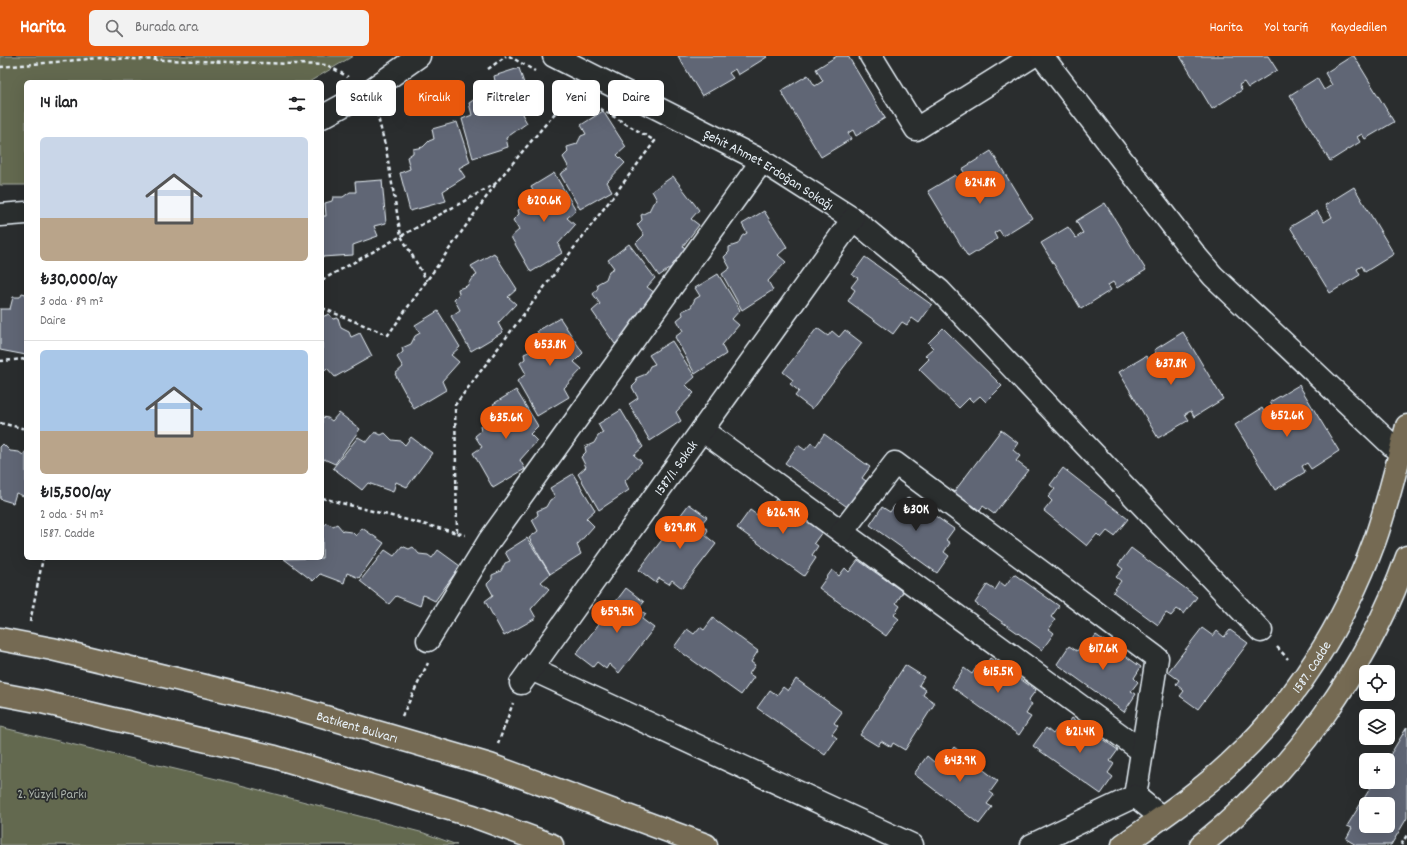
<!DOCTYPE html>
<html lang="tr">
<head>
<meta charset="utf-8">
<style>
  :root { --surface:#fff; --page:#f2f2f2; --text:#202124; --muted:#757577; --line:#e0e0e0; --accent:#ea580c }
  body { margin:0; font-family:Dekko,sans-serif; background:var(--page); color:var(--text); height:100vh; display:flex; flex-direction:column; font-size:15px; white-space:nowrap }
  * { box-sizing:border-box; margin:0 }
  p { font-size:13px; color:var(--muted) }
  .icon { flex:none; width:22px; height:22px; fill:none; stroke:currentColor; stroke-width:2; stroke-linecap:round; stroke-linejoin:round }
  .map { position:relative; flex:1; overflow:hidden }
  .details { position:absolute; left:24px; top:24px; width:300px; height:480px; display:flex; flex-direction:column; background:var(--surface); border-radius:6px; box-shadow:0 4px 16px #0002 }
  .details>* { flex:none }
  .top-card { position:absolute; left:336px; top:24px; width:380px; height:36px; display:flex; gap:8px }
  .controls { position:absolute; left:1359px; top:609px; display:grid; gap:8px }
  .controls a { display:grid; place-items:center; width:36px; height:36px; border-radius:6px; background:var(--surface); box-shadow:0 4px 16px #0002; font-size:20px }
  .price { position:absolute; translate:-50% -34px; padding:0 9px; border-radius:14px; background:var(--accent); color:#fff; font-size:13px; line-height:26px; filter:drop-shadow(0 1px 2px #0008) }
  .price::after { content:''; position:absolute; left:50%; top:24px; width:12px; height:9px; margin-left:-6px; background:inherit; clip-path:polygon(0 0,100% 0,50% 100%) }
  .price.selected { background:#222; color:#fff }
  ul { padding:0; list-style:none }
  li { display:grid; align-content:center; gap:8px; height:212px; padding:0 16px }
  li+li { border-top:1px solid var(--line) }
  li span { display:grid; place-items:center; height:124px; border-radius:6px; color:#555 }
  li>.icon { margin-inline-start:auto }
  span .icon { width:72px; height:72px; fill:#fffc; stroke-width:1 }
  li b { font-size:17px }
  h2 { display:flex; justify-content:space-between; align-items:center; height:48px; padding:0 16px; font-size:17px }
  .chip { padding:0 14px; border-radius:6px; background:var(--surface); box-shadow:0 4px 16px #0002; font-size:14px; line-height:36px }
  .chip.selected { background:var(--accent); color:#fff }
  header { display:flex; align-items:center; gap:24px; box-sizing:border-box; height:56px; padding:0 20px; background:var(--accent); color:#fff }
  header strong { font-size:19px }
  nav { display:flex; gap:22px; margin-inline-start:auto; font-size:14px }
  .search { width:280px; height:36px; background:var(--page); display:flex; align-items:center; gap:10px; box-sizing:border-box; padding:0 14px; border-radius:6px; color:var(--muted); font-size:15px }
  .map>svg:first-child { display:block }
</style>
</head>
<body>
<header>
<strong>Harita</strong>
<div class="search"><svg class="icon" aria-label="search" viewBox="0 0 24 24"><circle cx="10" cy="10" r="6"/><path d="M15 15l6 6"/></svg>Burada ara</div>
<nav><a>Harita</a><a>Yol tarifi</a><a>Kaydedilen</a></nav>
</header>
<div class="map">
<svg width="1407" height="789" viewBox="0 0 1407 789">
  <rect width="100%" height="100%" fill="#2a2d2e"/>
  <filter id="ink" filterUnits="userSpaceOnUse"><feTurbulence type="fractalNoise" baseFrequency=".025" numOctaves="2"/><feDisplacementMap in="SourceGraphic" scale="8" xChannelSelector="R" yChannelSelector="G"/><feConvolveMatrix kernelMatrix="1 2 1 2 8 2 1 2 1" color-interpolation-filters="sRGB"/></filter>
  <g filter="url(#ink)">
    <path fill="#63694f" stroke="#a6ada4" d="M0,0H353L309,26H26V129H0Z
      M0,671L229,726L424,777L457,789H0Z"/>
    <path fill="#616675" stroke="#e8f1f8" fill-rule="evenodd" d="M678,0H766L767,1L738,19L735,13L729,17L733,22L702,40Z
      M837,0H848L885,62L856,80L853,74L848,77L851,83L821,101L781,35L808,19L815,30L823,25L816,13Z
      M1180,0H1268L1277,14L1248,32L1244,26L1239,29L1242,34L1212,53Z
      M1352,0H1354L1394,66L1365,83L1362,78L1357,81L1360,86L1330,105L1290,39L1317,22L1324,34L1332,29L1325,17Z
      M519,12L532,52L522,58L527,67L506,82L508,91L473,102L462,63L472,59L469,47L475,43V39L485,37L491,31L496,30L494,20Z
      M603,55L626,91L617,99L625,107L607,126L612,135L580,153L560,118L569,112L563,101L568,96L567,91L577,88L581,80L586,78L581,69Z
      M457,66L470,106L459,112L465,121L443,135L446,145L410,155L400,117L410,113L407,101L413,97V93L423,91L429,85L434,83L432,73Z
      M991,95L1032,162L1003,180L999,174L994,177L997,183L968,201L928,135L955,119L962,130L970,125L962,113Z
      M554,117L576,154L567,162L575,169L558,188L562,197L531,216L511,181L519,174L513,164L519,158L518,154L527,150L531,143L536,140L531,131Z
      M673,120L699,154L691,163L699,169L683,190L689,198L659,220L636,187L644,179L637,169L642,164L641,159L649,155L653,147L657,144L652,135Z
      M382,124L386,167L374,170L378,180L353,189V199L322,201V160H326L325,147L332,145L333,141H343L350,136H356L355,126Z
      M1354,131L1394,198L1365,216L1362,210L1357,213L1360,219L1330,237L1290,171L1317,155L1324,166L1332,161L1325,149Z
      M1105,147L1146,214L1117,232L1113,226L1108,229L1111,234L1081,253L1041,187L1068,171L1076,182L1083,177L1076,165Z
      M764,155L787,191L778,199L786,206L768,225L773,234L742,254L722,218L730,212L724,201L729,196V191L738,188L742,180L747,177L742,168Z
      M629,188L655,222L647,231L655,237L645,267L615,288L592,255L600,248L593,238L598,232L597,228L606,223L609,215L614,212L608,204Z
      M494,197L517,233L508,241L516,248L498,267L503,276L471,295L451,260L460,254L454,243L459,238L458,233L467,230L472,222L477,219L471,210Z
      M865,201L932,249L919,267L912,262L907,269L902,266L893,278L848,245L855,234L851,231L858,222L852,219Z
      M718,218L740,254L732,263L739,269L722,289L726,298L695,318L675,281L683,275L677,264L683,259L682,255L691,251L695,243L700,240L695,232Z
      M22,237L26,238V299L0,294V253H10L13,241H20Z
      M438,255L460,291L451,299L459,306L442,325L446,334L414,353L395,318L403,311L397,301L403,296L402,292L411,288L415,280L420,277L415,269Z
      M329,258L333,263L338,262L341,272L349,276L351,281L360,277L372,300L335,321L327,312L322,317V261Z
      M560,262L583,297L574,306L582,313L564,332L569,341L537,360L517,325L526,318L520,307L525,303L524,298L533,294L537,287L542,284L537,275Z
      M817,272L828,280L832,275L839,281L845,274L862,287L812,353L795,340L799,335L790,328L793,324L783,316Z
      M943,272L1002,330L986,346L980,340L973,346L969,342L959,352L919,313L929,303L925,299L933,292L928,287Z
      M1183,276L1223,343L1194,361L1191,355L1185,358L1189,364L1158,382L1119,316L1146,300L1153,311L1161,306L1154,294Z
      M672,285L695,321L686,329L694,337L676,356L681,365L650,385L629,348L638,342L632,331L637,326L636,322L646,318L650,310L655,308L649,299Z
      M1299,329L1339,395L1311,413L1307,407L1302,410L1305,416L1275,434L1235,369L1262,352L1269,364L1277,358L1270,346Z
      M516,334L538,370L530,378L537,385L520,404L525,413L493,432L473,397L482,391L475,380L481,375L480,370L489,366L493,359L498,356L493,348Z
      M621,354L643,391L634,399L642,406L625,425L629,434L599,454L578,418L586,411L581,401L586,396L585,391L594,387L598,380L603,377L598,368Z
      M339,357L360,373L335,408L324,403L322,408V361L328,362L332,365Z
      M1001,374L1018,387L1013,394L1020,400L1016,405L1028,414L994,458L983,450L980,455L971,448L968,453L951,440Z
      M375,376L381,379L385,377L392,384L401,385L405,389L411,381L432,397L407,431L396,426L393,436L368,427L362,434L333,412L358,381L367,386Z
      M824,378L870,411L862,422L866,425L860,434L865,438L853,455L785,407L798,389L805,394L811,387L816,390Z
      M3,388L10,395L19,396L23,399L26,395V441L16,437L13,447L0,443V391Z
      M1063,412L1128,463L1114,480L1107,475L1101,482L1097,478L1087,490L1044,455L1052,445L1048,441L1055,433L1050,429Z
      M573,418L595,454L586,462L594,470L577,489L581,498L550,518L529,482L538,475L532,464L538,459L537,455L546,451L550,444L555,441L550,432Z
      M908,441L954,473L946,484L950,487L944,496L949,500L937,517L870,469L882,451L890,456L895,449L900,452Z
      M776,443L822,476L814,487L818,490L812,499L816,502L804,520L737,472L750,454L757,459L762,451L768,455Z
      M689,448L707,461L701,468L708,474L705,479L716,488L682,532L672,524L669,528L659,522L656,527L639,514Z
      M326,467L333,470L337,468L343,475L352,476L356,480L362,472L384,487L359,522L347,517L344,527L320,518L313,525L284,503L322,502V472Z
      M527,482L550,518L541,526L549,533L531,553L536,562L504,580L485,545L493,539L487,528L492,523V519L501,515L505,507L510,505L505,496Z
      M402,490L409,493L413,491L419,498L428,499L432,502L438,494L460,510L435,545L423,539L420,550L396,540L389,548L360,525L385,494L394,500Z
      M1131,492L1197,541L1184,558L1177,553L1171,560L1166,557L1158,569L1113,536L1121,525L1116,521L1123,513L1118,509Z
      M858,504L903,536L896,547L900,550L894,559L899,563L886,580L819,532L832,514L839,520L845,512L849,516Z
      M1014,518L1059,550L1051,561L1055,564L1049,573L1054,577L1042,594L975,547L987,529L995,534L1000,526L1005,530Z
      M626,532L644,546L638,553L646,558L642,563L654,572L619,617L609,608L606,613L597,606L593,611L576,598Z
      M713,562L758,595L751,606L755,609L749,618L754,621L741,639L674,591L687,573L694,578L700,571L704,574Z
      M1202,572L1213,580L1217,575L1224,581L1230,574L1248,587L1198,653L1180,640L1184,635L1176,628L1179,624L1168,616Z
      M1096,579L1141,611L1134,622L1138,626L1131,635L1136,638L1124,656L1057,608L1069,590L1077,595L1082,588L1087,591Z
      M990,602L1036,634L1028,645L1032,648L1026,658L1031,661L1019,679L952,631L964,612L972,618L977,610L982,614Z
      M905,609L924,621L919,629L926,634L923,639L935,647L905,694L893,687L891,691L881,685L878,690L860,679Z
      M796,623L842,656L834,667L838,670L832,678L837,682L825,699L757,652L770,634L777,639L783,631L788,635Z
      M1072,662L1118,694L1110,705L1114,708L1108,717L1113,721L1101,738L1033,690L1046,672L1053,678L1059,670L1064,674Z
      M1407,671V762L1391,789H1356L1346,783L1352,772L1347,770L1374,726H1388V712L1391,706L1387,704ZM1366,748H1388V770H1366Z
      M954,691L998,725L990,736L994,739L987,748L992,751L979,768L914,718L927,700L934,706L940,698L945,702Z"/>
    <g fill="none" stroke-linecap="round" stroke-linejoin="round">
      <defs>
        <g id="minor">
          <path id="s1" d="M554,0L762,105L853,163L940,235L1261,575"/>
          <path d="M871,0L916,73L1033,0"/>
          <path d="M1042,0L1196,200L1213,220L1400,397"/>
          <path d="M322,61L371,34L419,0"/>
          <path d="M0,159L26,157"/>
          <path d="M702,374L1142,695"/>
          <path d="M842,476L895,407L1157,602L1135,740"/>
          <path d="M428,584L489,485L762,105"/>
          <path d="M531,613L912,789"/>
          <path id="s2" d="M521,627L853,163"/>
          <path d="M1032,789L1135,740L1161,761"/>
        </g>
        <g id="major">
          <path id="s3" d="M0,583L52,593L288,650L490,709L706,789"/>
          <path d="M0,638L42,646L275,701L473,760L552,789"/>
          <path id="s4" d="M1123,789C1159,763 1196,739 1229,708C1295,648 1344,568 1375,484C1388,447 1397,408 1407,370"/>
          <path d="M1201,789C1294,714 1367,614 1407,501"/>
        </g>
      </defs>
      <use href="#minor" stroke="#e8f1f8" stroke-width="25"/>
      <use href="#major" stroke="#e8f1f8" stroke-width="25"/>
      <path stroke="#e8f1f8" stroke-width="2.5" stroke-dasharray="4 3" stroke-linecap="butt" d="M155,0L156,5
        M509,0L535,15
        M0,11L100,2L327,9L348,21
        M488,13L506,0
        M377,57L386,93L401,180L427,225
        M322,224L495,128L572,37L570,36
        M322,252L388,279L495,129
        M0,305L26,303
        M0,367L26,373
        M322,442L465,479
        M457,476L455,349L655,85L584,43
        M30,566L43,502
        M1277,591L1288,603
        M402,660L428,607
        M498,688L513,647
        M1401,789L1407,779"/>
      <use href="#minor" stroke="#2a2d2e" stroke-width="22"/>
      <use href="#major" stroke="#746b52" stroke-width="22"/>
    </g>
  </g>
  <g text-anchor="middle" stroke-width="3.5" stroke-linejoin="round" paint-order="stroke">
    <g font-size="14" fill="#e8f1f8" stroke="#2a2d2e">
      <text dy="5" stroke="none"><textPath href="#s1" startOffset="243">Şehit Ahmet Erdoğan Sokağı</textPath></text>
      <text dy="5" stroke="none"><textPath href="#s2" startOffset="265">1587/1. Sokak</textPath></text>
      <text dy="5" stroke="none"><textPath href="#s4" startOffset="261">1587. Cadde</textPath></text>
      <text dy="5" stroke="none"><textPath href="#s3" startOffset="368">Batıkent Bulvarı</textPath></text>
    </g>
    <g font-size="14" fill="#acb4ac" stroke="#2a2d2e">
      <text x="52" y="742">2. Yüzyıl Parkı</text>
    </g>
  </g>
</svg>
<div class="controls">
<a><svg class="icon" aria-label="locate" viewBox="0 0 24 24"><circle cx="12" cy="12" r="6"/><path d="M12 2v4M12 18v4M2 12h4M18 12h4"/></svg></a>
<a><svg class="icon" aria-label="layers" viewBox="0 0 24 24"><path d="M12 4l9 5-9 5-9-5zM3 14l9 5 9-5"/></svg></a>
<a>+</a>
<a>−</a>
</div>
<b class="price" style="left:980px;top:149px">₺24.8K</b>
<b class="price" style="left:544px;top:167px">₺20.6K</b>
<b class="price" style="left:550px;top:311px">₺53.8K</b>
<b class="price" style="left:1171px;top:330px">₺37.8K</b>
<b class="price" style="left:1287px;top:382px">₺52.6K</b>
<b class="price" style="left:506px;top:384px">₺35.6K</b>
<b class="price selected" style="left:916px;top:476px">₺30K</b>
<b class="price" style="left:783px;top:479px">₺26.9K</b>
<b class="price" style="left:680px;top:494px">₺29.8K</b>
<b class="price" style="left:617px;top:578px">₺59.5K</b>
<b class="price" style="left:1103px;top:615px">₺17.6K</b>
<b class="price" style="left:998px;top:638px">₺15.5K</b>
<b class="price" style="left:1080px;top:698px">₺21.4K</b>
<b class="price" style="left:960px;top:727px">₺43.9K</b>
<div class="top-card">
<a class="chip">Satılık</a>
<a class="chip selected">Kiralık</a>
<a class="chip">Filtreler</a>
<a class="chip">Yeni</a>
<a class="chip">Daire</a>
</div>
<section class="details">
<h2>14 ilan<svg class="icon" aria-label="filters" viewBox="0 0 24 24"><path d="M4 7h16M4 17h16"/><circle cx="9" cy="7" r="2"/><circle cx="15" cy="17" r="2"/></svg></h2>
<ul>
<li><span style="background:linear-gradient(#c9d6e8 65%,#b9a48a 0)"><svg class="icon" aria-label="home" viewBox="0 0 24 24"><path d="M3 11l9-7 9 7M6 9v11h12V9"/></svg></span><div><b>₺30,000/ay</b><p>3 oda · 89 m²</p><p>Daire</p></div></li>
<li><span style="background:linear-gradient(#a9c7e8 65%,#b9a48a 0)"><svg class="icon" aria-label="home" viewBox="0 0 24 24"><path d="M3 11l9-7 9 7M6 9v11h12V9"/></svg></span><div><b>₺15,500/ay</b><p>2 oda · 54 m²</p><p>1587. Cadde</p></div></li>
</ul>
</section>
</div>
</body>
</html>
